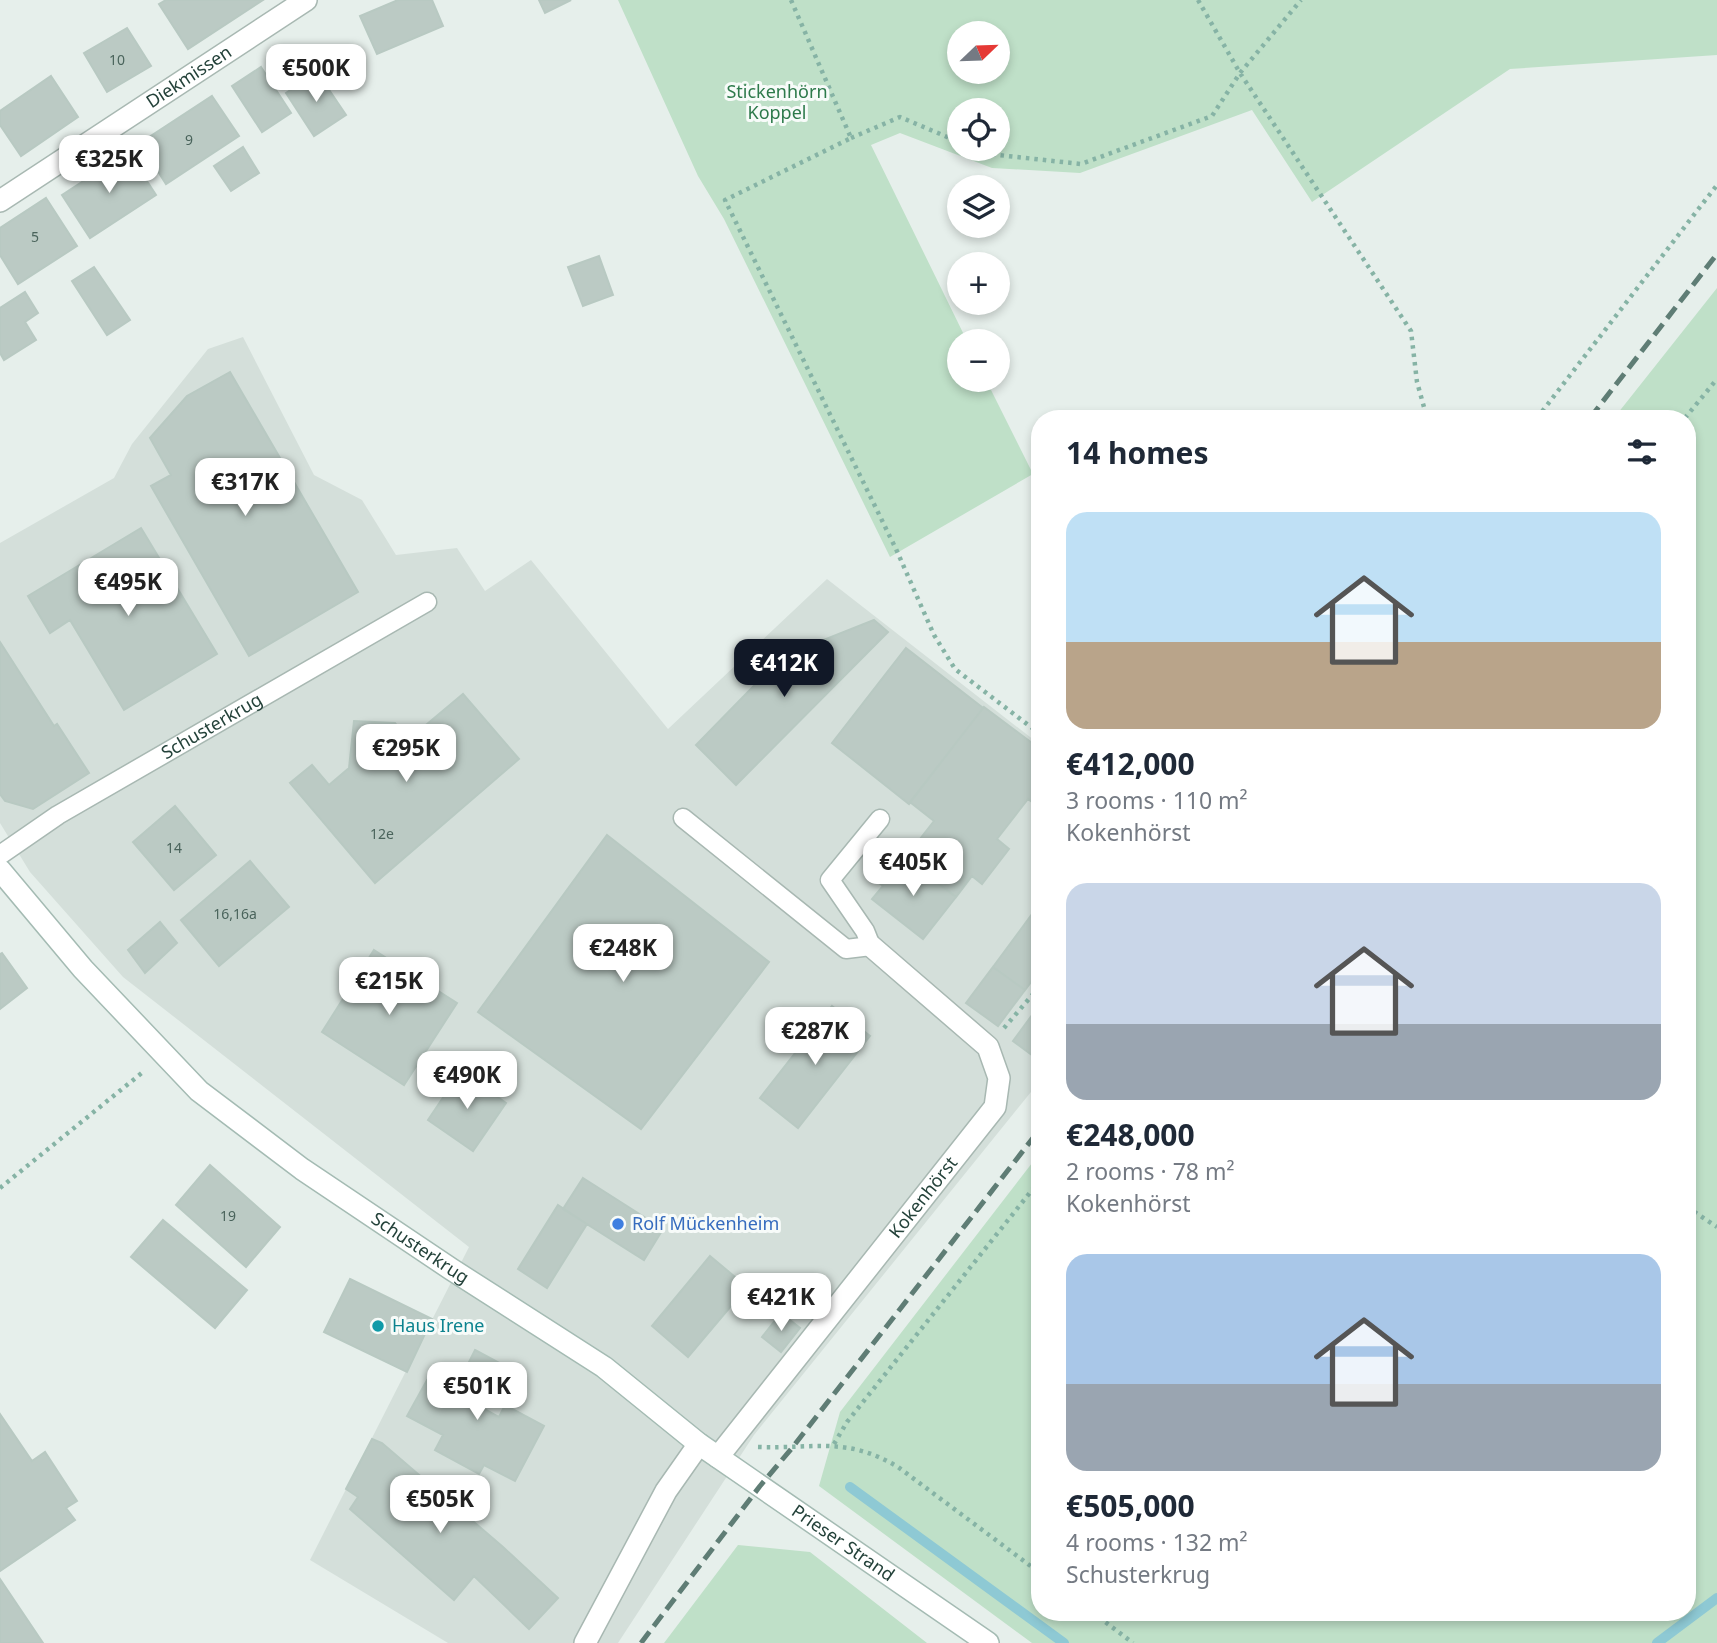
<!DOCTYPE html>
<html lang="en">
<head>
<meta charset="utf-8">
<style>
  :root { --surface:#fff; --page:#f6f6f7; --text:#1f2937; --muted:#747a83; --accent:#111827 }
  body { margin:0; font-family:"Noto Sans",sans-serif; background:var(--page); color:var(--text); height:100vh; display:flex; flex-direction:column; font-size:26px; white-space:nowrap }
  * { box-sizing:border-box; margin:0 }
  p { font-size:23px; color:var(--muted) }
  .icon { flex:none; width:38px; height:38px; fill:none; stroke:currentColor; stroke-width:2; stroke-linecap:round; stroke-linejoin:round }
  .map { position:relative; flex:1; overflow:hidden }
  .side { position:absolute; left:1031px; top:410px; width:665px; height:1211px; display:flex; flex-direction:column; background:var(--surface); border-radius:28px; box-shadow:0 4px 10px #0003 }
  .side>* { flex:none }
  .needle { width:46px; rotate:67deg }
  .controls { position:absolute; left:947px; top:21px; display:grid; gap:14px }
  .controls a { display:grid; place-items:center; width:63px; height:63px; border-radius:50%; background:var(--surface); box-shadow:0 4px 10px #0003; font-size:35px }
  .price { position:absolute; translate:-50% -60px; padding:0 16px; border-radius:14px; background:#fff; color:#222; font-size:23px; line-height:46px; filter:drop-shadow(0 2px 4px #0008) }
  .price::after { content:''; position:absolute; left:50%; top:42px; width:21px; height:16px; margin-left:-10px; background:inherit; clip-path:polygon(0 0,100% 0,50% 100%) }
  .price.selected { background:var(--accent); color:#fff }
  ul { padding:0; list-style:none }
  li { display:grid; align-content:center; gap:14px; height:371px; padding:0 35px }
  li span { display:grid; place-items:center; height:217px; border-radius:21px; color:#555 }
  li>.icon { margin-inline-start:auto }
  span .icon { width:126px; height:126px; fill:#fffc; stroke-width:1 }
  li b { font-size:30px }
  h2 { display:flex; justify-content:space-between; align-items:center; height:84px; padding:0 35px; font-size:30px }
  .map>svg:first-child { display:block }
</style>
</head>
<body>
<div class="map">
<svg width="1717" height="1643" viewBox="0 0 1717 1643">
  <rect width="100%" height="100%" fill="#e6efeb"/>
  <path fill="#d4dfda" d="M243,337L314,475L362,500L396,555L457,548L485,591L531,560L668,729L827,579L1039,744V1082L754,1435L618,1643H448L310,1560L469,1247L123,977L30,872L0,823V543L114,478L132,444L208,349Z"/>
  <path fill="#bfe0c8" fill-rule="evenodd" d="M618,0H1717V55L1510,69L1312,202L1252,110L1080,173L992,168L900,133L871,145L967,341H959V380H986L1033,474L890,557L724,219L698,176ZM998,33V72H959V33ZM998,110V149H959V110Z
    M1717,288V1643H1032L819,1486L840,1412L1039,1154L1040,1612H1687V418H1614Z
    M738,1545L810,1552L927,1643H664Z"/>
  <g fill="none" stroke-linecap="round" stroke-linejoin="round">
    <path stroke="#8ec9d4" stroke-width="10" d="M850,1487L1064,1643
      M1657,1643L1717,1598"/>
  </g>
  <path fill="#bbcac4" stroke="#b8c9c2" stroke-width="2" d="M166,0H263L188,49L159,4Z
    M398,0H432L443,26L377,54L360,16Z
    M539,0H571L545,13Z
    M127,28L151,66L107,92L84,53Z
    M261,67L291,113L262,132L232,86Z
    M317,72L346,115L314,136L286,93Z
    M51,76L78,117L21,156L0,125V111Z
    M212,96L239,136L166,184L140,143Z
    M243,147L259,173L231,191L214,166Z
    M128,152L156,195L90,238L62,195Z
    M46,198L77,246L18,284L0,255V228Z
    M599,256L613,295L583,306L568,267Z
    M94,267L130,320L107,335L72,281Z
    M25,292L38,313L25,322L36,340L4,360L0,353V308Z
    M230,372L358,592L249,656L151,486L171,475L150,438L187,396Z
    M141,528L217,654L124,710L70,620L50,633L28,596Z
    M874,620L888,632L736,785L696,745L783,656Z
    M0,642L54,726L57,724L89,773L33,809L5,801L0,794Z
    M906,648L983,708L909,804L832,743Z
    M463,694L519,759L375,883L290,783L312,765L329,785L349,768L354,721L395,723L408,740Z
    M984,707L1040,749V808L1028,799L997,839L1009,849L982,884L972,876L956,897L905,858L934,821L910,802Z
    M175,806L216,855L174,890L133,842Z
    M607,835L769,962L641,1129L478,1012Z
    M905,858L956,897L923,939L872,899L883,886L878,882L891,866L896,870Z
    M250,861L289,907L219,966L181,920Z
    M1038,906L1040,970L1025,990L993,967Z
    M160,922L177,943L145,973L128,950Z
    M374,950L457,1003L404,1085L322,1032Z
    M2,953L27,988L0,1009V954Z
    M993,967L1025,990L998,1026L966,1003Z
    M832,1006L870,1036L798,1128L760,1098Z
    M1038,1007L1040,1009V1061L1013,1041Z
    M461,1071L506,1103L473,1151L428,1120Z
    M210,1165L280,1227L246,1267L176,1205Z
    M583,1178L663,1229L644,1260L563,1209Z
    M558,1205L587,1224L547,1288L518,1269Z
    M163,1220L247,1290L215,1328L131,1257Z
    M710,1256L747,1287L688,1357L652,1326Z
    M350,1279L432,1319L407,1372L324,1332Z
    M781,1313L800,1328L781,1352L762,1337Z
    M475,1350L503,1365L481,1407L499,1417L505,1405L544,1426L515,1481L484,1465L479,1474L435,1450L443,1435L407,1416L427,1380L453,1394Z
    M0,1414L32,1461L45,1452L77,1501L66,1508L75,1520L0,1571Z
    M372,1439L382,1443L503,1547L558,1598L529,1629L474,1576L454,1600L350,1509L358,1497L346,1489Z
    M0,1579L43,1643H0Z"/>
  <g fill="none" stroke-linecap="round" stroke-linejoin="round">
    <defs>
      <g id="lane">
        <path d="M683,818L846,949L871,946L865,931L830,880L880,819"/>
        <path id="s1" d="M0,855L58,815L427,602"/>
      </g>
      <g id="street">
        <path id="s2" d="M0,201L306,0"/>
        <path id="s3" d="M718,1457L995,1107L999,1078L988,1047L871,946"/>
        <path d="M585,1643L666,1491L699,1444"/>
      </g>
      <g id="secondary">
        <path id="s4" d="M0,870L83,969L199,1091L302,1169L451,1269L604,1367L699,1444L988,1643"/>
      </g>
    </defs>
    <use href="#lane" stroke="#a8b8b2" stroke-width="21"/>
    <use href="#street" stroke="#a8b8b2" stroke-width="24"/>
    <use href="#secondary" stroke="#a4bbb3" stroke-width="24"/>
    <path stroke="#86b3a5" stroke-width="4.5" stroke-dasharray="3.5 5" stroke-linecap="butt" d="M791,0L851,138L725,200L896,549L934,635L955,669L1040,734
      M1198,0L1240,73L1411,331L1417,382L1427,418
      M851,138L900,117L959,142
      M976,149L989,154L1081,164L1212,116L1240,73L1301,0
      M1537,418L1717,185
      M1685,418L1717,379
      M1004,1028L1040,986
      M0,1188L143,1072
      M1687,1207L1717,1227
      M834,1444L847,1422L1040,1180
      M758,1447C815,1449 846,1436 898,1467L1040,1573
      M1092,1612L1133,1643"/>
    <use href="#lane" stroke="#fff" stroke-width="18"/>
    <use href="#street" stroke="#fff" stroke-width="21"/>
    <use href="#secondary" stroke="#fff" stroke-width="21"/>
    <path stroke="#5f7d75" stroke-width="5" stroke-dasharray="14 7" stroke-linecap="butt" d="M1590,418L1717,254
      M641,1643L760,1486L792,1448L1040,1129"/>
  </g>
  <circle fill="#3f7fe0" stroke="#f7fbf9" stroke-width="2.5" cx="618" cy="1224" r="7"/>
  <circle fill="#0f9aa8" stroke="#f7fbf9" stroke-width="2.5" cx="378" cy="1326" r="7"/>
  <g text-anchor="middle" stroke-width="6" stroke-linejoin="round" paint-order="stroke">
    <g font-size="14" fill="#4a645c">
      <text x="117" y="65">10</text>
      <text x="189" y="145">9</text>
      <text x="35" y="242">5</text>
      <text x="382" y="839">12e</text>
      <text x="174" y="853">14</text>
      <text x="235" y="919">16,16a</text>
      <text x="228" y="1221">19</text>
    </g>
    <g font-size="18" fill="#24423a" stroke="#f7fbf9">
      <text dy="6" stroke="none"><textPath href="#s2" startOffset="226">Diekmissen</textPath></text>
      <text dy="6" stroke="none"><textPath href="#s1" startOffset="248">Schusterkrug</textPath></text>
      <text dy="6" stroke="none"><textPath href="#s3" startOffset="331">Kokenhörst</textPath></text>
      <text dy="6" stroke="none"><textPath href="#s4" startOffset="569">Schusterkrug</textPath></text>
      <text dy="6" stroke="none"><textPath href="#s4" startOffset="1085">Prieser Strand</textPath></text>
    </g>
    <g font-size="18" fill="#2d7a4b" stroke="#f7fbf9">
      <text x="777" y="98">Stickenhörn<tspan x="777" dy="21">Koppel</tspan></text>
    </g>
    <g font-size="18" fill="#366cbe" stroke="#f7fbf9" text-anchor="start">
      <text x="632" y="1230">Rolf Mückenheim</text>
    </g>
    <g font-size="18" fill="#0d838f" stroke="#f7fbf9" text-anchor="start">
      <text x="392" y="1332">Haus Irene</text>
    </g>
  </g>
</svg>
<div class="controls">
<a><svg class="needle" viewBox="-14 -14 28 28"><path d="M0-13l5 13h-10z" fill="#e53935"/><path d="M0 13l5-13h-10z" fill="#747a83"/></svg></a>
<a><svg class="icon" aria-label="locate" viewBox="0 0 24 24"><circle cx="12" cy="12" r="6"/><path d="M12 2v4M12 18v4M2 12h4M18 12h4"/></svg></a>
<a><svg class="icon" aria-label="layers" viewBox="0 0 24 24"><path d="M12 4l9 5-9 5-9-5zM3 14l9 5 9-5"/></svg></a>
<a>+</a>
<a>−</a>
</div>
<b class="price" style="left:316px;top:104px">€500K</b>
<b class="price" style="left:109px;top:195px">€325K</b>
<b class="price" style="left:245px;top:518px">€317K</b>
<b class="price" style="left:128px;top:618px">€495K</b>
<b class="price selected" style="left:784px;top:699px">€412K</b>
<b class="price" style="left:406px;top:784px">€295K</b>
<b class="price" style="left:913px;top:898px">€405K</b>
<b class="price" style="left:623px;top:984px">€248K</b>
<b class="price" style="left:389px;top:1017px">€215K</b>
<b class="price" style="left:815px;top:1067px">€287K</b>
<b class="price" style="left:467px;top:1111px">€490K</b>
<b class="price" style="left:781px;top:1333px">€421K</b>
<b class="price" style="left:477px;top:1422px">€501K</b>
<b class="price" style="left:440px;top:1535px">€505K</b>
<section class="side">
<h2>14 homes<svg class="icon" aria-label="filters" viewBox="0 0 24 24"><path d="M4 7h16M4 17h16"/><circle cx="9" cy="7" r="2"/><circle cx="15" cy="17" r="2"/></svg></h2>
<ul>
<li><span style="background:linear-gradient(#bfe0f5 60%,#b9a48a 0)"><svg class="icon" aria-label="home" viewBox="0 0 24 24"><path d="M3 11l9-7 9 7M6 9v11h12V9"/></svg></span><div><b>€412,000</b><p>3 rooms · 110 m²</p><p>Kokenhörst</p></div></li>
<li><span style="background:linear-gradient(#c9d6e8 65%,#9aa5b1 0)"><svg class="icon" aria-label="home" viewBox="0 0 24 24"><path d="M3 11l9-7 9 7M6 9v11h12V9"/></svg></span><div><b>€248,000</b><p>2 rooms · 78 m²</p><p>Kokenhörst</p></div></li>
<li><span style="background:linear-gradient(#a9c7e8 60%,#9aa5b1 0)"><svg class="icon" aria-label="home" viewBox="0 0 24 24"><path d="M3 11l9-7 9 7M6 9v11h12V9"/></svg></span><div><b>€505,000</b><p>4 rooms · 132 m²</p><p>Schusterkrug</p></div></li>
</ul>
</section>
</div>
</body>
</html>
